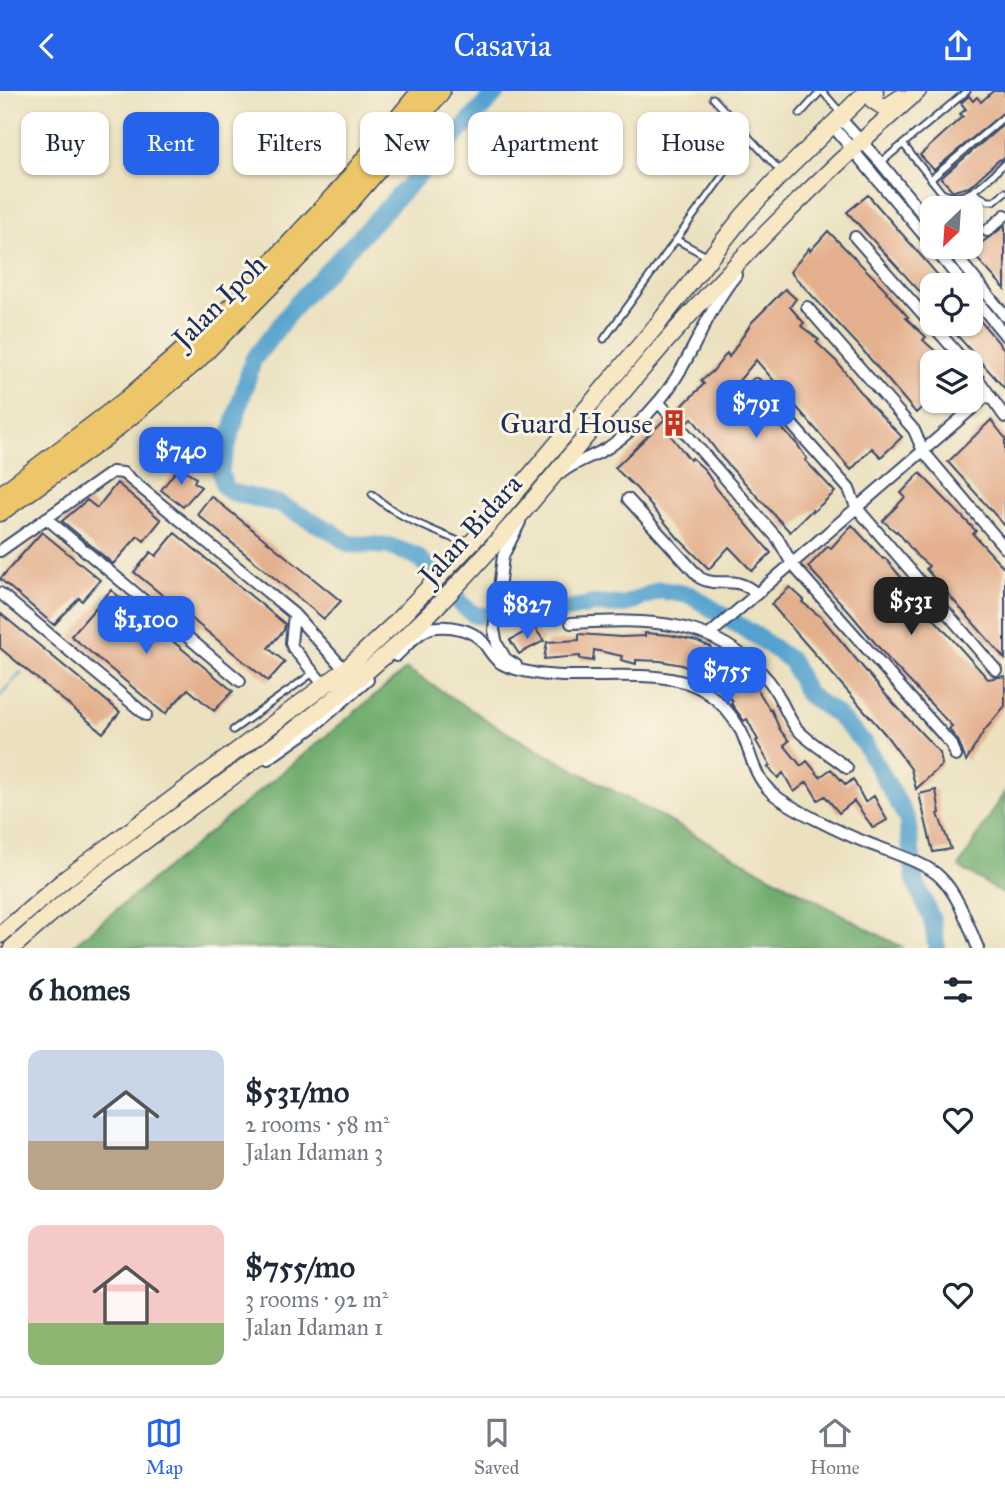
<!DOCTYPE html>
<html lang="en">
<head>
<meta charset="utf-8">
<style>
  :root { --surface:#fff; --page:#f6f6f7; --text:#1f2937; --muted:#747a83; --line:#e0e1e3; --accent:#2563eb }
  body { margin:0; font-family:"IM FELL Great Primer",serif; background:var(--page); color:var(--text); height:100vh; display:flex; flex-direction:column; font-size:26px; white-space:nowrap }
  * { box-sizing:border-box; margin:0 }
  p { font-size:23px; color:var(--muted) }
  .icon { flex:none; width:38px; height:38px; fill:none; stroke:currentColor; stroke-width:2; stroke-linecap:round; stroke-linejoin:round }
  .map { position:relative; height:857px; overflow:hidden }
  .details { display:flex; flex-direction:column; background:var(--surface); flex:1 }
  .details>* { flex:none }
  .hud { position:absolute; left:21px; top:21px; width:964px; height:63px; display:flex; gap:14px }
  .needle { width:46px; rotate:205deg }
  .fabs { position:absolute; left:920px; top:105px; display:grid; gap:14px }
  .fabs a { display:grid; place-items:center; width:63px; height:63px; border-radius:14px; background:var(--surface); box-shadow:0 2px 5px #0004; font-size:35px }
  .price { position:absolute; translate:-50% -60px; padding:0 16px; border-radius:14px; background:var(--accent); color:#fff; font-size:23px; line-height:46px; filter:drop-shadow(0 2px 4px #0008) }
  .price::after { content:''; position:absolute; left:50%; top:42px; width:21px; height:16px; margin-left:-10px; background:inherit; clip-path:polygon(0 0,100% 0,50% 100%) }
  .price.current { background:#222; color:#fff }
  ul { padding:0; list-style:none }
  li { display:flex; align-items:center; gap:21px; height:175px; padding:0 28px }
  li span { display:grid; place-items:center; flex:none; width:196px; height:140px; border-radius:14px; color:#555 }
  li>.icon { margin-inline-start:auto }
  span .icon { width:84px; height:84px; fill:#fffc; stroke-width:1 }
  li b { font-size:30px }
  h2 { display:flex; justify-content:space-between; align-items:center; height:84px; padding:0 28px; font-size:30px }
  .tag { padding:0 24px; border-radius:14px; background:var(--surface); box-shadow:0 2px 5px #0004; font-size:24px; line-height:63px }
  .tag.current { background:var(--accent); color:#fff }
  header { display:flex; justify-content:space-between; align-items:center; height:91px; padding:0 28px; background:var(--accent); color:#fff; font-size:32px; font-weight:600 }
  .tab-bar { display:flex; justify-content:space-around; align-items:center; height:98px; border-top:2px solid var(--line); background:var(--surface); font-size:19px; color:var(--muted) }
  .tab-bar a { display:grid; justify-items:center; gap:4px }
  .tab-bar .current { color:var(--accent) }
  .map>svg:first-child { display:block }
</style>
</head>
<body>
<header><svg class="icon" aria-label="back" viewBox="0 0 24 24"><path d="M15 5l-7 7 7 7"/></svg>Casavia<svg class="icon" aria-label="share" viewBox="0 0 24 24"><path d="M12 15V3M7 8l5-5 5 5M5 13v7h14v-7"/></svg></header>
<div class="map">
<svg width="1005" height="857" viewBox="0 0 1005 857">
  <rect width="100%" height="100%" fill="#fcf5e5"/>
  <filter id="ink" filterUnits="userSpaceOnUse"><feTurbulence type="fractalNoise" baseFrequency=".0143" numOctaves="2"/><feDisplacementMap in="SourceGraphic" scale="14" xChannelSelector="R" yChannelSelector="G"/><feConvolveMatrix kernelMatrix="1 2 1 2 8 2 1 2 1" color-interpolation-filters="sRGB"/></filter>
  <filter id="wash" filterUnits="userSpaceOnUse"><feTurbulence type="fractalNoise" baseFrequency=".00686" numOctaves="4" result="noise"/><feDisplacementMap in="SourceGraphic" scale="28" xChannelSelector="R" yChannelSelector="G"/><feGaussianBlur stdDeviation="1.57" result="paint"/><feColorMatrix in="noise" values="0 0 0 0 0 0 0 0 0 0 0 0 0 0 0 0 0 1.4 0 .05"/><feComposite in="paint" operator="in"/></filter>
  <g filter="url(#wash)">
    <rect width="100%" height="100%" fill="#ebe1bf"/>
    <path fill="#71ad6e" stroke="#466e66" stroke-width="2" d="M407,578L509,643L903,857H70Z
      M1005,700V804L959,776Z"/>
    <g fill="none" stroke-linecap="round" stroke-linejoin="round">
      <path stroke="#55a2ce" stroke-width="2.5" d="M0,605L21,581"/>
      <path stroke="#55a2ce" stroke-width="18" d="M498,0L297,212L253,269L220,379L224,395L231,401L279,413L331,440L349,453L389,455L416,465L435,482L462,514L475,524L524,527L593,513L623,514L660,499L690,504L758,546L791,570L807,603L836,623L864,652L891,699L907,728L915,790L932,829L937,857"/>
    </g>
    <g id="blocks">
      <path fill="#e3af8c" d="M993,0H1005V20L934,79L920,64L963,25L960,23L966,18L961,12L969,5L973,10L977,6L981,11Z
        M1005,32V67L999,69L969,96L953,100L941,87Z
        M868,104L944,191L939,194H933V215L847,121Z
        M1005,135V198L970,160Z
        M828,140L887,200L886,201L908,226L906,227L926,246L923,249L947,271H933V306L916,322L860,256L790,181L809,157L810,160Z
        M785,198L796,208L790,216L804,232L801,235L819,249L816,251L836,270L872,315L902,346L881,366L872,357L851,379L756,269L738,291L752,303L750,305L797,353L807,368L805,369L835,401L813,421L812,419L790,441L722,367L692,327L687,332L683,329L676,331L673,335L675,342L671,345L690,369L692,367L704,378L717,398L771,462L752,480L729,456L709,478L678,447L637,398L615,377L664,329L671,332L676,329L677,320L704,293L701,290L713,280L727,262L729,266L752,231Z
        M971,219L1005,259V298L947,233H971Z
        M991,329L1005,347V435L948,371Z
        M180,375L196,387L194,391L201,396L183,416L161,399Z
        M920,382L976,440L973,443L1005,478V568L926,478L929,475L917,465L897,440L896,441L883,430L905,406L901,402Z
        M117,392L161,429L144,450L138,445L113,473L62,430L87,409L97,417Z
        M211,405L341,510L324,528L197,423Z
        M852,434L883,468L885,467L910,497L908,499L988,588L1005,585V615L984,640L966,670L959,651L949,638L952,635L891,571L850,522L808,476L828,455L831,457Z
        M42,441L100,489L82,510L79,507L54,534L0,488Z
        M175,442L285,533L284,539L268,557L285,571L268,590L134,481L151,461L156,465Z
        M790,496L804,509L802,511L822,527L885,603L940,662L942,674L916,698L911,678L885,643L771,513Z
        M111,499L233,600L214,620L188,598L165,623L71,545Z
        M0,522L120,621L103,642L0,557Z
        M534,536L544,550L519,563L510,549Z
        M645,542L670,544L697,550L711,556L709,560L731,570L729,573L751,588L770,619L771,618L780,639L789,650L784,654L801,675L807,670L820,686L831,678L846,694L853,688L865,711L874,705L887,729L873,737L854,710L839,722L825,705L818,709L807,691L794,701L783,682L778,687L768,676L770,674L756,650L758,649L747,628L744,630L731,612L733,610L722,599L723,597L705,585L682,574L660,570L636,569V573L621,569L622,565L594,559L593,570L580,568V565L544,568L547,551L579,549V543L621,546L645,545Z
        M936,699L940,722L938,723L951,758L933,761L919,703Z"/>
    </g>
  </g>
  <g filter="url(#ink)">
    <use href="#blocks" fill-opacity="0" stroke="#3a4a6d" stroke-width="2"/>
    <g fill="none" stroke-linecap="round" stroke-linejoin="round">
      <defs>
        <path id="service" d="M822,0L842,23
          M713,7L780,80
          M800,23L821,0
          M903,53L942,102C966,115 989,87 1005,72
          M879,73L967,0
          M931,88L1005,25
          M973,101L988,110H994L1005,101
          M677,149L708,166
          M604,248L729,76
          M372,403C400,429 433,438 467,454
          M233,639L313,582"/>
        <path id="minor" d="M839,26L881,72L933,136
          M831,33L933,155
          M987,140L1005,124
          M855,146L965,271
          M933,156L964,194
          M949,156L1005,225
          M971,203L1005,244
          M807,216L914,339L923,360L1005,457
          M971,278L1005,326
          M756,293L849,398L856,416L996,579
          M658,311L670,324
          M681,337L778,448L792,473L952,654L956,665
          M561,382C576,370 593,366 609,356C627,344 646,326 660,309C692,270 705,222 736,184
          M628,408L700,487C721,498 733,482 757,503
          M46,427L240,590
          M0,460L112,381L123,382L294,523L345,579
          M0,502L146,624
          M294,523L291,552L293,557L324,594
          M571,532C647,528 716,526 769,590C781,605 785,622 796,637C810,653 831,663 847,677
          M709,544L989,303
          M396,565C407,555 422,536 438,536C453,535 472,539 482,550C488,557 492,566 499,571C507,577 519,579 529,581C580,593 663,572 706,601C720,610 733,626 741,640C751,662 753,684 771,701C787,716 844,743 865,751C884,759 928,772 941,787C959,805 968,834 978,857
          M516,574L506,568L497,553L494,539L503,465L520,431
          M268,668L312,637L368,589"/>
        <path id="secondary" d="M875,0L874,10L885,17L900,7
          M0,844L64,789L345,579L393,534L491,431L657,234L743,125L775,90L867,0
          M12,857C35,837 59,815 83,796C203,704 332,622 438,514C520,431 591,336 668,248C746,159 829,77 918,0"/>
        <path id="trunk" d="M0,405L128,308L222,226L340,99L421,0
          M0,421L105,346L196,270L325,139L378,78L441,0"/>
      </defs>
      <use href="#service" stroke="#3a4a6d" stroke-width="9"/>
      <use href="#minor" stroke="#3a4a6d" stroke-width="14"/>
      <use href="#secondary" stroke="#3a4a6d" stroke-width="19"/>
      <use href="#trunk" stroke="#3a4a6d" stroke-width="21"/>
      <use href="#service" stroke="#fff" stroke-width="5"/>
      <use href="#minor" stroke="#fff" stroke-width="10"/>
      <use href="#secondary" stroke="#f7e8c3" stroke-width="16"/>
      <use href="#trunk" stroke="#ecc669" stroke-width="18"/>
    </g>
  </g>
  <defs>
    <symbol id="building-bare" viewBox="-9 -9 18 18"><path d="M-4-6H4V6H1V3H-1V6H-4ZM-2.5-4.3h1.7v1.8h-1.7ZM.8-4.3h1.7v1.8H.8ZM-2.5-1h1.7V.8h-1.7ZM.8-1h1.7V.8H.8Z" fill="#c8321e" stroke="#fcf5e5" stroke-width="2.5" paint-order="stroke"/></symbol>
  </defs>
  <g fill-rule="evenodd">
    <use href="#building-bare" x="655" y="313" width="38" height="38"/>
  </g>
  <g text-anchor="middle" stroke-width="6" stroke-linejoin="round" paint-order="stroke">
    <g font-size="28" fill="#1b2f5e" stroke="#fcf5e5">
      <text transform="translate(219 210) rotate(-45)" y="10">Jalan Ipoh</text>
      <text transform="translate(470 438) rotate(-48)" y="10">Jalan Bidara</text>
    </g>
    <g font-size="28" fill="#1b2f5e" stroke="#fcf5e5" text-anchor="end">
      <text x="653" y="342">Guard House</text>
    </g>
  </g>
</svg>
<div class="fabs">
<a><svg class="needle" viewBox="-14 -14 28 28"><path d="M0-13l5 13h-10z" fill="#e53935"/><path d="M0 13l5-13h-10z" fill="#747a83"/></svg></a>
<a><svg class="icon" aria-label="locate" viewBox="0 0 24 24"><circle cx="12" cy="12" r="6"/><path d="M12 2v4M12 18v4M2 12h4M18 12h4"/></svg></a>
<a><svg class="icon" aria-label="layers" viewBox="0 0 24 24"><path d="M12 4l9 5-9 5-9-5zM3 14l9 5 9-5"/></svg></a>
</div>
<b class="price" style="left:756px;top:349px">$791</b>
<b class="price" style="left:181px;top:396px">$740</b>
<b class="price current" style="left:911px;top:546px">$531</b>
<b class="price" style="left:527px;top:550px">$827</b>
<b class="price" style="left:146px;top:565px">$1,100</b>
<b class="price" style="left:727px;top:616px">$755</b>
<div class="hud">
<a class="tag">Buy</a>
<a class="tag current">Rent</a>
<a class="tag">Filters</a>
<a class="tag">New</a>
<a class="tag">Apartment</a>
<a class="tag">House</a>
</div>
</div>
<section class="details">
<h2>6 homes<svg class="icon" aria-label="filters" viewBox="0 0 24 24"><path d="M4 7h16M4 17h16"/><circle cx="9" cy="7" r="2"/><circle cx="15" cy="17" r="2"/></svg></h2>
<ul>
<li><span style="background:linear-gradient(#c9d6e8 65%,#b9a48a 0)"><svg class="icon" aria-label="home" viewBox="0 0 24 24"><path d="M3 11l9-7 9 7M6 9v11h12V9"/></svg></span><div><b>$531/mo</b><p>2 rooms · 58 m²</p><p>Jalan Idaman 3</p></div><svg class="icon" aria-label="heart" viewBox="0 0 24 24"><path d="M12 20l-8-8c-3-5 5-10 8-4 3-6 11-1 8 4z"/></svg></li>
<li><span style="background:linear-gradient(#f6c9c9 70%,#8fb573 0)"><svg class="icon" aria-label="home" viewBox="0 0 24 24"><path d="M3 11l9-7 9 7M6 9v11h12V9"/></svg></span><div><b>$755/mo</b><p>3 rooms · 92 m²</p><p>Jalan Idaman 1</p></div><svg class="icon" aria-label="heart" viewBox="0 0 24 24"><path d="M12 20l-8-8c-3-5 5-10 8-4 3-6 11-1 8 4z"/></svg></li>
</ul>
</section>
<nav class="tab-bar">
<a class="current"><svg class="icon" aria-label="map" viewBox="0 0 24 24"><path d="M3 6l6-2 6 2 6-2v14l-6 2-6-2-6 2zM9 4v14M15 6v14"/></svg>Map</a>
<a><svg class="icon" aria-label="saved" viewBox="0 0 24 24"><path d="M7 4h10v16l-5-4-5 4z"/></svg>Saved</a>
<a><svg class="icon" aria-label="home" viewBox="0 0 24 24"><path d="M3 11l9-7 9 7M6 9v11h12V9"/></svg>Home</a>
</nav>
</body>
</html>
